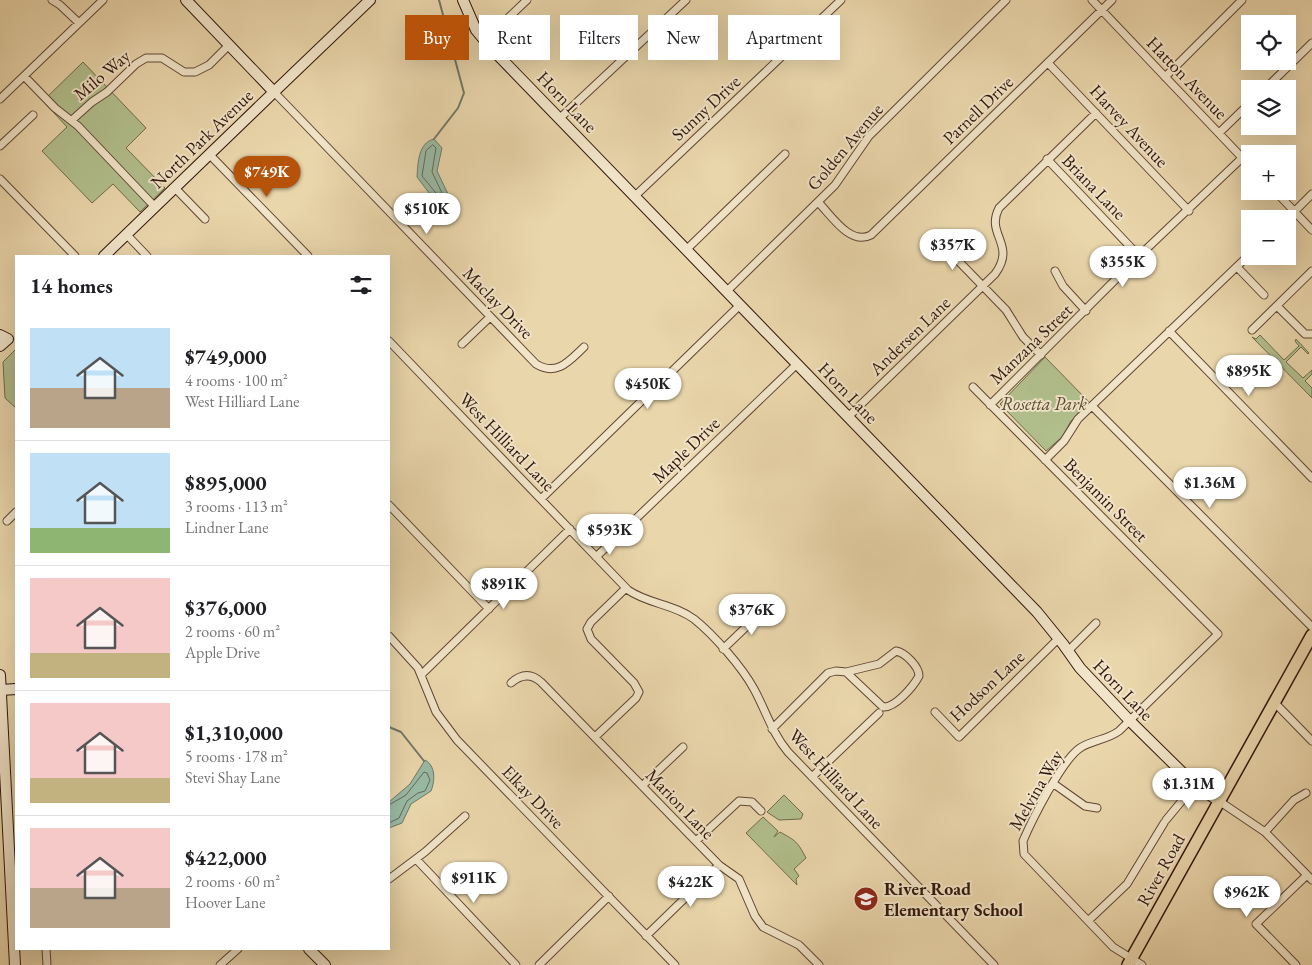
<!DOCTYPE html>
<html lang="en">
<head>
<meta charset="utf-8">
<style>
  :root { --surface:#fff; --page:#f6f6f6; --text:#202124; --muted:#757577; --line:#e0e0e0; --accent:#b45309 }
  body { margin:0; font-family:"EB Garamond",serif; background:var(--page); color:var(--text); height:100vh; display:flex; flex-direction:column; font-size:19px; white-space:nowrap }
  * { box-sizing:border-box; margin:0 }
  p { font-size:16px; color:var(--muted) }
  .icon { flex:none; width:28px; height:28px; fill:none; stroke:currentColor; stroke-width:2; stroke-linecap:round; stroke-linejoin:round }
  .map { position:relative; flex:1; overflow:hidden }
  .sheet { position:absolute; left:15px; top:255px; width:375px; height:695px; display:flex; flex-direction:column; background:var(--surface); border-radius:0px; box-shadow:0 5px 20px #0002 }
  .sheet>* { flex:none }
  .guide { position:absolute; left:405px; top:15px; width:475px; height:45px; display:flex; gap:10px }
  .controls { position:absolute; left:1241px; top:15px; display:grid; gap:10px }
  .controls a { display:grid; place-items:center; width:55px; height:55px; border-radius:0px; background:var(--surface); box-shadow:0 5px 20px #0002; font-size:25px }
  .price { position:absolute; translate:-50% -42px; padding:0 11px; border-radius:18px; background:#fff; color:#222; font-size:16px; line-height:32px; filter:drop-shadow(0 1px 2px #0008) }
  .price::after { content:''; position:absolute; left:50%; top:30px; width:15px; height:11px; margin-left:-8px; background:inherit; clip-path:polygon(0 0,100% 0,50% 100%) }
  .price.active { background:var(--accent); color:#fff }
  ul { padding:0; list-style:none }
  li { display:flex; align-items:center; gap:15px; height:125px; padding:0 15px }
  li+li { border-top:1px solid var(--line) }
  li span { display:grid; place-items:center; flex:none; width:140px; height:100px; border-radius:0px; color:#555 }
  li>.icon { margin-inline-start:auto }
  span .icon { width:60px; height:60px; fill:#fffc; stroke-width:1 }
  li b { font-size:21px }
  h2 { display:flex; justify-content:space-between; align-items:center; height:60px; padding:0 15px; font-size:21px }
  .pill { padding:0 18px; border-radius:0px; background:var(--surface); box-shadow:0 5px 20px #0002; font-size:18px; line-height:45px }
  .pill.active { background:var(--accent); color:#fff }
  .map>svg:first-child { display:block }
</style>
</head>
<body>
<div class="map">
<svg width="1312" height="965" viewBox="0 0 1312 965">
  <rect width="100%" height="100%" fill="#ead6ab"/>
  <filter id="stains"><feTurbulence type="fractalNoise" baseFrequency=".004" numOctaves="4"/><feColorMatrix values="0 0 0 0 .2 0 0 0 0 .09 0 0 0 0 .02 0 0 0 .5 -.17"/></filter>
  <radialGradient id="worn" r=".72"><stop offset=".6" stop-color="#630" stop-opacity="0"/><stop offset="1" stop-color="#630" stop-opacity=".3"/></radialGradient>
  <path fill="#b1bf8d" stroke="#716a4c" d="M83,62L146,128L126,148L165,188L140,212L113,184L92,203L42,151L67,127L43,101Z
    M1260,335L1284,360L1299,346L1295,341L1296,339L1309,353L1308,354L1301,347L1286,362L1303,378L1312,370V374L1305,381L1312,388V398L1252,337L1256,339Z
    M16,349V408L5,398L3,362Z
    M1045,357L1090,403L1071,421L1062,437L1046,451L1000,404Z
    M784,795L803,814L801,819L779,820L767,812Z
    M763,817L778,831L774,837L780,832C796,841 797,841 806,858L794,869L799,876L796,879L797,885L746,833Z"/>
  <path fill="#99baa4" stroke="#6f7867" d="M434,139L442,148L437,171L448,194L446,201L439,206L417,177C418,163 418,143 434,139Z
    M425,760C436,766 435,781 431,791L411,804L402,823L389,828V802L410,784Z"/>
  <g fill="none" stroke-linecap="round" stroke-linejoin="round">
    <path stroke="#656858" stroke-width="1" d="M433,145L436,148L432,172L443,195L440,198L422,176L426,151Z
      M389,805L406,795L424,772L427,773L430,780L425,791L418,793L407,801L399,818L389,823"/>
    <path stroke="#6f7867" stroke-width="2" d="M434,139L458,108L464,93L439,0
      M389,727L401,732L424,761"/>
    <defs>
      <path id="street" d="M52,0L60,5L79,23
        M1092,0L1250,166
        M484,41L527,0
        M1048,63L1189,211
        M24,76L55,108L78,126L155,207
        M1165,77L1242,0
        M1265,89L1312,43
        M274,92L536,364C557,377 570,360 584,347
        M0,99L103,0
        M560,118L686,0
        M72,120L92,102L107,92L136,64L146,58H162L184,72H195L209,65L229,45
        M1219,133L1250,103
        M0,146L33,115
        M210,155L308,256
        M1047,159L1139,256
        M0,179L75,256
        M175,188L205,219
        M1275,191L1312,230
        M635,196L841,0
        M818,202C831,215 850,246 871,235L1112,0
        M1287,219L1312,194
        M127,235L147,256
        M939,241L1006,310L1023,337L1041,355
        M687,249L785,154
        M1237,267L1264,295
        M1055,271L1063,286L1086,311
        M727,291L835,185L869,136L1006,0
        M1277,306L1305,334H1312
        M1252,330L1312,271
        M1169,331L1312,478
        M389,341L628,590C648,604 674,604 694,619C714,635 742,667 754,689C766,711 772,733 788,752L994,965
        M462,344L490,317
        M973,387L1218,634L1119,731C1107,740 1092,740 1080,748C1062,760 1032,820 1023,841L1024,854L1113,947L1142,965
        M990,405L1139,256L1242,158
        M1092,406L1312,627
        M848,417L995,274C1017,244 985,235 999,208L1096,113
        M1045,460L1064,441L1078,419L1250,254
        M541,499L740,305
        M389,505L489,609
        M7,521L16,512
        M596,557L797,364
        M389,636L418,668L436,712L457,740L675,965
        M723,649L767,607
        M896,651C906,653 919,667 919,676C913,687 895,708 883,707L846,672L879,664Z
        M1068,651L1096,623
        M422,674L570,529
        M511,683C521,674 531,673 541,682L719,865L739,879L755,916L763,927L799,945L819,965
        M1274,702L1312,741
        M935,712L959,737L1059,638
        M772,729L828,673L836,671L846,672
        M595,737L636,698L639,692L634,683L591,639L587,629L591,622L626,588
        M812,777L879,713
        M1054,784L1085,806L1097,808
        M642,786L683,747
        M1219,801L1265,832L1312,880
        M1166,820L1195,785
        M1265,832L1294,800L1306,793
        M696,841L739,801L752,802L761,811
        M416,859L516,965
        M389,879L425,852L465,816
        M1088,921L1127,884L1164,823
        M646,936L719,865
        M46,949L47,965
        M220,965L238,949
        M539,965L609,896
        M1296,965L1256,924L1307,875"/>
      <path id="secondary" d="M463,0L476,30L491,48L1037,612L1063,644L1080,668L1130,721L1195,785L1219,801
        M274,92L370,0
        M104,256L274,92L186,0
        M0,335L8,339L0,346
        M0,675L15,965
        M1,690L16,689
        M309,949L325,965"/>
      <path id="primary" d="M1128,965L1312,635"/>
    </defs>
    <use href="#street" stroke="#5f4634" stroke-width="9"/>
    <use href="#secondary" stroke="#31160c" stroke-width="12"/>
    <use href="#primary" stroke="#31160c" stroke-width="14"/>
    <use href="#street" stroke="#f1e4c8" stroke-width="7"/>
    <use href="#secondary" stroke="#f1e4c8" stroke-width="10"/>
    <use href="#primary" stroke="#ead6ab" stroke-width="11"/>
  </g>
  <defs>
    <symbol id="school-disc" viewBox="-11 -11 22 22"><circle r="9.5" fill="#8f2418" stroke="#f1e4c8"/><path d="M0-5L7-2L0 1L-7-2ZM-4 1L0 2.5L4 1V4Q0 6-4 4Z" fill="#fff"/></symbol>
  </defs>
  <g fill-rule="evenodd">
    <use href="#school-disc" x="852" y="885" width="28" height="28"/>
  </g>
  <g text-anchor="middle" stroke-width="4" stroke-linejoin="round" paint-order="stroke">
    <g font-size="18" fill="#31160c" stroke="#f1e4c8">
      <text transform="translate(102 75) rotate(-40)" y="6">Milo Way</text>
      <text transform="translate(1187 78) rotate(46)" y="6">Hatton Avenue</text>
      <text transform="translate(567 102) rotate(46)" y="6">Horn Lane</text>
      <text transform="translate(706 108) rotate(-43)" y="6">Sunny Drive</text>
      <text transform="translate(978 110) rotate(-44)" y="6">Parnell Drive</text>
      <text transform="translate(1129 126) rotate(47)" y="6">Harvey Avenue</text>
      <text transform="translate(202 139) rotate(-44)" y="6">North Park Avenue</text>
      <text transform="translate(845 147) rotate(-50)" y="6">Golden Avenue</text>
      <text transform="translate(1094 187) rotate(46)" y="6">Briana Lane</text>
      <text transform="translate(498 303) rotate(46)" y="6">Maclay Drive</text>
      <text transform="translate(910 336) rotate(-44)" y="6">Andersen Lane</text>
      <text transform="translate(1031 344) rotate(-44)" y="6">Manzana Street</text>
      <text transform="translate(848 393) rotate(46)" y="6">Horn Lane</text>
      <text transform="translate(507 442) rotate(46)" y="6">West Hilliard Lane</text>
      <text transform="translate(686 450) rotate(-44)" y="6">Maple Drive</text>
      <text transform="translate(1106 500) rotate(45)" y="6">Benjamin Street</text>
      <text transform="translate(987 686) rotate(-43)" y="6">Hodson Lane</text>
      <text transform="translate(1123 690) rotate(46)" y="6">Horn Lane</text>
      <text transform="translate(836 779) rotate(47)" y="6">West Hilliard Lane</text>
      <text transform="translate(1036 790) rotate(-60)" y="6">Melvina Way</text>
      <text transform="translate(533 797) rotate(46)" y="6">Elkay Drive</text>
      <text transform="translate(680 804) rotate(46)" y="6">Marion Lane</text>
      <text transform="translate(1161 870) rotate(-61)" y="6">River Road</text>
    </g>
    <g font-size="18" font-style="italic" fill="#574933" stroke="#f1e4c8">
      <text x="1044" y="410">Rosetta Park</text>
    </g>
    <g font-size="18" font-weight="bold" fill="#31160c" stroke="#f1e4c8" text-anchor="start">
      <text x="884" y="895">River Road<tspan x="884" dy="21">Elementary School</tspan></text>
    </g>
  </g>
  <rect width="100%" height="100%" filter="url(#stains)"/>
  <rect width="100%" height="100%" fill="url(#worn)"/>
</svg>
<div class="controls">
<a><svg class="icon" aria-label="locate" viewBox="0 0 24 24"><circle cx="12" cy="12" r="6"/><path d="M12 2v4M12 18v4M2 12h4M18 12h4"/></svg></a>
<a><svg class="icon" aria-label="layers" viewBox="0 0 24 24"><path d="M12 4l9 5-9 5-9-5zM3 14l9 5 9-5"/></svg></a>
<a>+</a>
<a>−</a>
</div>
<b class="price active" style="left:267px;top:198px">$749K</b>
<b class="price" style="left:427px;top:235px">$510K</b>
<b class="price" style="left:953px;top:271px">$357K</b>
<b class="price" style="left:1123px;top:288px">$355K</b>
<b class="price" style="left:1249px;top:397px">$895K</b>
<b class="price" style="left:648px;top:410px">$450K</b>
<b class="price" style="left:1210px;top:509px">$1.36M</b>
<b class="price" style="left:610px;top:556px">$593K</b>
<b class="price" style="left:504px;top:610px">$891K</b>
<b class="price" style="left:752px;top:636px">$376K</b>
<b class="price" style="left:1189px;top:810px">$1.31M</b>
<b class="price" style="left:474px;top:904px">$911K</b>
<b class="price" style="left:691px;top:908px">$422K</b>
<b class="price" style="left:1247px;top:918px">$962K</b>
<div class="guide">
<a class="pill active">Buy</a>
<a class="pill">Rent</a>
<a class="pill">Filters</a>
<a class="pill">New</a>
<a class="pill">Apartment</a>
</div>
<section class="sheet">
<h2>14 homes<svg class="icon" aria-label="filters" viewBox="0 0 24 24"><path d="M4 7h16M4 17h16"/><circle cx="9" cy="7" r="2"/><circle cx="15" cy="17" r="2"/></svg></h2>
<ul>
<li><span style="background:linear-gradient(#bfe0f5 60%,#b9a48a 0)"><svg class="icon" aria-label="home" viewBox="0 0 24 24"><path d="M3 11l9-7 9 7M6 9v11h12V9"/></svg></span><div><b>$749,000</b><p>4 rooms · 100 m²</p><p>West Hilliard Lane</p></div></li>
<li><span style="background:linear-gradient(#bfe0f5 75%,#8fb573 0)"><svg class="icon" aria-label="home" viewBox="0 0 24 24"><path d="M3 11l9-7 9 7M6 9v11h12V9"/></svg></span><div><b>$895,000</b><p>3 rooms · 113 m²</p><p>Lindner Lane</p></div></li>
<li><span style="background:linear-gradient(#f6c9c9 75%,#c2b280 0)"><svg class="icon" aria-label="home" viewBox="0 0 24 24"><path d="M3 11l9-7 9 7M6 9v11h12V9"/></svg></span><div><b>$376,000</b><p>2 rooms · 60 m²</p><p>Apple Drive</p></div></li>
<li><span style="background:linear-gradient(#f6c9c9 75%,#c2b280 0)"><svg class="icon" aria-label="home" viewBox="0 0 24 24"><path d="M3 11l9-7 9 7M6 9v11h12V9"/></svg></span><div><b>$1,310,000</b><p>5 rooms · 178 m²</p><p>Stevi Shay Lane</p></div></li>
<li><span style="background:linear-gradient(#f6c9c9 60%,#b9a48a 0)"><svg class="icon" aria-label="home" viewBox="0 0 24 24"><path d="M3 11l9-7 9 7M6 9v11h12V9"/></svg></span><div><b>$422,000</b><p>2 rooms · 60 m²</p><p>Hoover Lane</p></div></li>
</ul>
</section>
</div>
</body>
</html>
